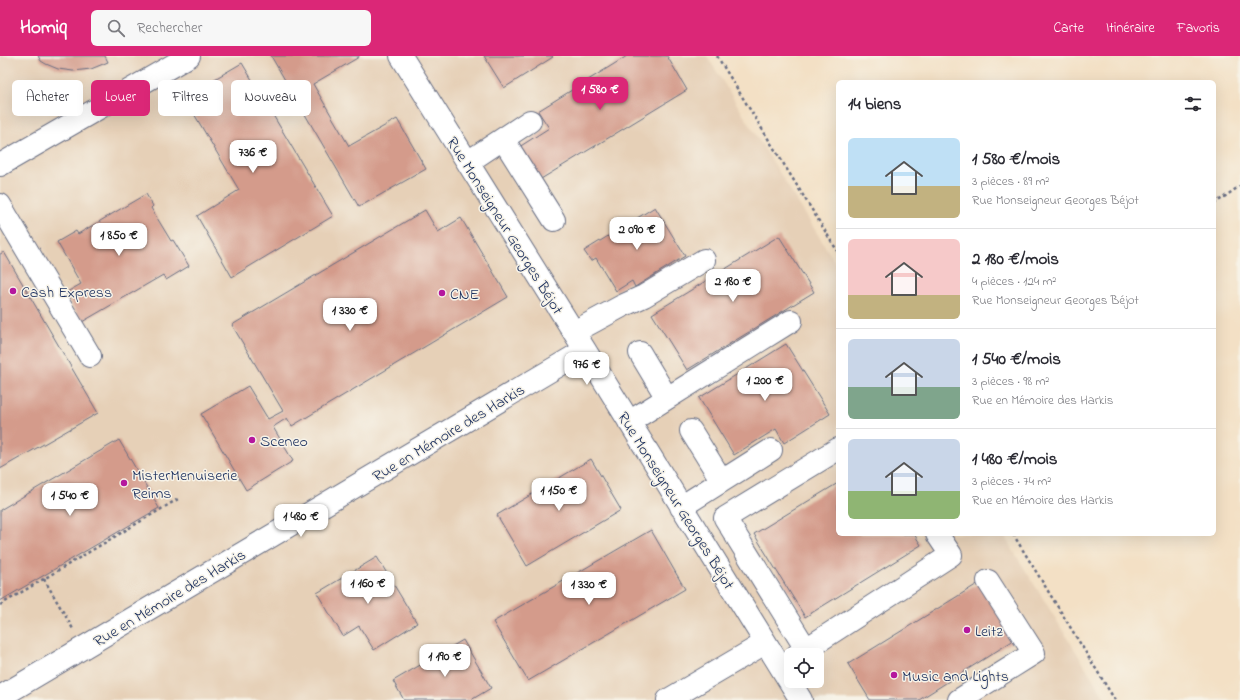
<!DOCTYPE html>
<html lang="fr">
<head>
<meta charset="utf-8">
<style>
  :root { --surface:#fff; --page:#f7f7f7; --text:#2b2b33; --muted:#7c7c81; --line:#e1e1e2; --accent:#db2777 }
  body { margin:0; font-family:"Indie Flower",sans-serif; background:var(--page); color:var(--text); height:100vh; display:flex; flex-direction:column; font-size:15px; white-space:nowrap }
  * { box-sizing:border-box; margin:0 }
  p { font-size:13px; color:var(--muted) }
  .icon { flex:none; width:22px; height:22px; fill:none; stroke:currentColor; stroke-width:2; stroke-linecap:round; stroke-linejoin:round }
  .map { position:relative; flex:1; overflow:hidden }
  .side { position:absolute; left:836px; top:24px; width:380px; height:456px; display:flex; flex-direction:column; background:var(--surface); border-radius:6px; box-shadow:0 4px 16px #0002 }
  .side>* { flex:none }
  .banner { position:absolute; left:12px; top:24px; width:380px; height:36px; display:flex; gap:8px }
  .tools { position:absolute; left:784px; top:592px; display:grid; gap:8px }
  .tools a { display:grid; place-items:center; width:40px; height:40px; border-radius:6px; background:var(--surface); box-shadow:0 4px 16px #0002; font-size:20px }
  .price { position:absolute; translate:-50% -34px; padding:0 9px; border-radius:8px; background:#fff; color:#222; font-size:13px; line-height:26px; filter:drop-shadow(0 1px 2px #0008) }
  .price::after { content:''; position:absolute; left:50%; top:24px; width:12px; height:9px; margin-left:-6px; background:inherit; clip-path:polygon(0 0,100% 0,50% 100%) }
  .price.selected { background:var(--accent); color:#fff }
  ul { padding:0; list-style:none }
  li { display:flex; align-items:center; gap:12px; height:100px; padding:0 12px }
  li+li { border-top:1px solid var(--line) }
  li span { display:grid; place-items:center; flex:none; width:112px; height:80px; border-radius:6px; color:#555 }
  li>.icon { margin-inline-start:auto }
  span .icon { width:48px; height:48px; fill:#fffc; stroke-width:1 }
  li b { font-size:17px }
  h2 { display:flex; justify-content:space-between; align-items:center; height:48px; padding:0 12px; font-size:17px }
  .chip { padding:0 14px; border-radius:6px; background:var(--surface); box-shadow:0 4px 16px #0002; font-size:14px; line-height:36px }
  .chip.selected { background:var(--accent); color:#fff }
  header { display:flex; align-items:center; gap:24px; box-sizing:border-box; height:56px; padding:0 20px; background:var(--accent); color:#fff }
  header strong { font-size:19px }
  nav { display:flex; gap:22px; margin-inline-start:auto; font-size:14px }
  .search { width:280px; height:36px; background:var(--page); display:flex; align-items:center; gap:10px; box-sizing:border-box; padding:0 14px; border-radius:6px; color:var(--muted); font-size:15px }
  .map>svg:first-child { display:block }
</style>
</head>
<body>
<header>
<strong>Homiq</strong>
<div class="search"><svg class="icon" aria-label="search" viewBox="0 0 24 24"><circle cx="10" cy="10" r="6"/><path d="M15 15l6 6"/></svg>Rechercher</div>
<nav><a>Carte</a><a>Itinéraire</a><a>Favoris</a></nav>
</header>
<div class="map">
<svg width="1240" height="644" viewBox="0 0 1240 644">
  <rect width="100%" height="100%" fill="#f7f3e8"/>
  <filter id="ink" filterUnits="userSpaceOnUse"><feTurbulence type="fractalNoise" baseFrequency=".025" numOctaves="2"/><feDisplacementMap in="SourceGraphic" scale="8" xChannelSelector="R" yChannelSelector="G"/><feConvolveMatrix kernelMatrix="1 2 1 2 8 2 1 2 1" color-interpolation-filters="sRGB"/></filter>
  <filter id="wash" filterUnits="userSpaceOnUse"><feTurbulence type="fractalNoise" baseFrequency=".012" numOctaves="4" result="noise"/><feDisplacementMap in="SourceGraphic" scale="16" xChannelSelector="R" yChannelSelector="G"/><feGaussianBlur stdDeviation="0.9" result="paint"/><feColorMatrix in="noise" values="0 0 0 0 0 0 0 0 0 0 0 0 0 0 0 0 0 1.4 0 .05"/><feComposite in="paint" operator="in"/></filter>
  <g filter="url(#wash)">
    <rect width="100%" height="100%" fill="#f3e0c5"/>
    <path fill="#e6d0b7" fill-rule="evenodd" d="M0,0H707L838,211V478H1003L1106,644H0ZM791,599H817V625H791Z"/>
    <g id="blocks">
      <path fill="#d49b8b" d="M38,0H105L108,6L91,13L73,15L58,13L46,8L41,5Z
        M271,0H359V1L313,28L349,90L397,63L426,113L359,151Z
        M484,0H552L553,1L504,32Z
        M627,0H667L687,34L536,126L516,93L549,72L538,55Z
        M242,7L333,160L232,221L197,160L239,134L184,41Z
        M146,138L153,150L151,152L171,185L173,184L189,210L166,224L163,219L82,266L65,237L81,228L57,186L76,175L78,178Z
        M655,151L685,200L635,231L632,225L616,235L596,202L591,205L584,195Z
        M425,154L438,176L461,162L508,241L292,370L287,362L273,371L293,405L246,434L201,358L248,330L268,363L283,355L232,269Z
        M779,180L814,236L687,314L652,258Z
        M4,196L98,357L0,413V198Z
        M786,288L830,358L784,387L776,373L734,399L699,342Z
        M119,384L159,452L0,545V454Z
        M591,403L621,454L527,510L497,459Z
        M838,427V478H914L921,489L805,561L754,478Z
        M651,474L685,533L528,625L493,566Z
        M377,501L417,567L374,594L359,570L343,580L317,537Z
        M979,527L1014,584L919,644H870L848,608Z
        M463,584L491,632L471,644H404L393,625Z"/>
    </g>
  </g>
  <g filter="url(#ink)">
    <use href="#blocks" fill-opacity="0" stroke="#676d82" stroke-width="1"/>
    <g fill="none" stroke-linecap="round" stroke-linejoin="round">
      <defs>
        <path id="minor" d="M401,0L585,294L801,644
          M503,83L554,164
          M468,106L530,65
          M0,109L189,0
          M0,149L90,300
          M574,276L622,250L644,240L704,204
          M640,297L667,342
          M629,366L791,265
          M691,375L722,425
          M681,451L771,394
          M806,593L725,462L838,393
          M797,599L951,499L937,478
          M0,641L585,294
          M668,644L765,587
          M959,644L1034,597L988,525"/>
      </defs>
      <use href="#minor" stroke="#676d82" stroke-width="24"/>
      <path stroke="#676d82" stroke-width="2.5" stroke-dasharray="3 3" stroke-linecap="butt" d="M717,0L838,196
        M1214,148L1240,130
        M1013,478L1115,644
        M44,523L73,573
        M0,549L178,443"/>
      <use href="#minor" stroke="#fff" stroke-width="22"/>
    </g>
  </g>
  <g fill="#b5179e" stroke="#f7f3e8" stroke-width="1.5">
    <circle cx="13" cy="235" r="4"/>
    <circle cx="442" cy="237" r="4"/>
    <circle cx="252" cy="384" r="4"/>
    <circle cx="124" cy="427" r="4"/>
    <circle cx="967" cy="574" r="4"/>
    <circle cx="894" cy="619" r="4"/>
  </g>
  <g text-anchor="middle" stroke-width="3" stroke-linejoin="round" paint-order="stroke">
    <g font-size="16" fill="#1b2f5e" stroke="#f7f3e8">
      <text transform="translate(506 169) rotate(58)" y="6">Rue Monseigneur Georges Béjot</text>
      <text transform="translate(448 376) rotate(-31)" y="6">Rue en Mémoire des Harkis</text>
      <text transform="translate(677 444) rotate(58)" y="6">Rue Monseigneur Georges Béjot</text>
      <text transform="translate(169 541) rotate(-31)" y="6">Rue en Mémoire des Harkis</text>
    </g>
    <g font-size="16" fill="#1b2f5e" stroke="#f7f3e8" text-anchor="start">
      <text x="21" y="241">Cash Express</text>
      <text x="450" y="243">CNE</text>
      <text x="260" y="390">Sceneo</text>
      <text x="132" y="424">MisterMenuiserie<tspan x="132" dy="18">Reims</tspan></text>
      <text x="975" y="580">Leitz</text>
      <text x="902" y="625">Music and Lights</text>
    </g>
  </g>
</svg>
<div class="tools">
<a><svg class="icon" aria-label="locate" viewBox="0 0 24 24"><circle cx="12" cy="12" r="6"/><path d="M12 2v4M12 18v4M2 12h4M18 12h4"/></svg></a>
</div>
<b class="price selected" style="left:600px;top:55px">1 580 €</b>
<b class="price" style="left:253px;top:118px">736 €</b>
<b class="price" style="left:637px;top:195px">2 090 €</b>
<b class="price" style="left:119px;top:201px">1 850 €</b>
<b class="price" style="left:733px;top:247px">2 180 €</b>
<b class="price" style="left:350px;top:276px">1 330 €</b>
<b class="price" style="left:587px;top:330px">976 €</b>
<b class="price" style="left:765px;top:346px">1 200 €</b>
<b class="price" style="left:559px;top:456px">1 150 €</b>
<b class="price" style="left:70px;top:461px">1 540 €</b>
<b class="price" style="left:301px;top:482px">1 480 €</b>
<b class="price" style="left:368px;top:549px">1 160 €</b>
<b class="price" style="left:589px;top:550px">1 330 €</b>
<b class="price" style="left:445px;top:622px">1 190 €</b>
<div class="banner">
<a class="chip">Acheter</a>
<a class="chip selected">Louer</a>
<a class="chip">Filtres</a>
<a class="chip">Nouveau</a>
</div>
<section class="side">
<h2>14 biens<svg class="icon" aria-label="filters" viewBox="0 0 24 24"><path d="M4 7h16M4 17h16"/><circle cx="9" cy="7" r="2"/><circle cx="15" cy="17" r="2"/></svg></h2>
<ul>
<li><span style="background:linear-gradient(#bfe0f5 60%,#c2b280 0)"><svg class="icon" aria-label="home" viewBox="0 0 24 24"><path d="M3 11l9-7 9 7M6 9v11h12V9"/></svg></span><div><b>1 580 €/mois</b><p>3 pièces · 89 m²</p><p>Rue Monseigneur Georges Béjot</p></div></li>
<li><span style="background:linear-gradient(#f6c9c9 70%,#c2b280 0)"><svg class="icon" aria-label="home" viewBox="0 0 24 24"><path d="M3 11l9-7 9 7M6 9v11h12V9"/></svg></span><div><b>2 180 €/mois</b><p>4 pièces · 124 m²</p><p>Rue Monseigneur Georges Béjot</p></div></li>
<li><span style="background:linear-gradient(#c9d6e8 60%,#7fa58c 0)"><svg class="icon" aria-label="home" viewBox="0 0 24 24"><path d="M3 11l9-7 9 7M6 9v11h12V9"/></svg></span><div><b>1 540 €/mois</b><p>3 pièces · 98 m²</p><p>Rue en Mémoire des Harkis</p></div></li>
<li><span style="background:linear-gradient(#c9d6e8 65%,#8fb573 0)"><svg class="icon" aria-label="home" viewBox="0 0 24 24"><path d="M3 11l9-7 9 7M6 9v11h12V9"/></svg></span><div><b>1 480 €/mois</b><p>3 pièces · 74 m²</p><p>Rue en Mémoire des Harkis</p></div></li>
</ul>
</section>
</div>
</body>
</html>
